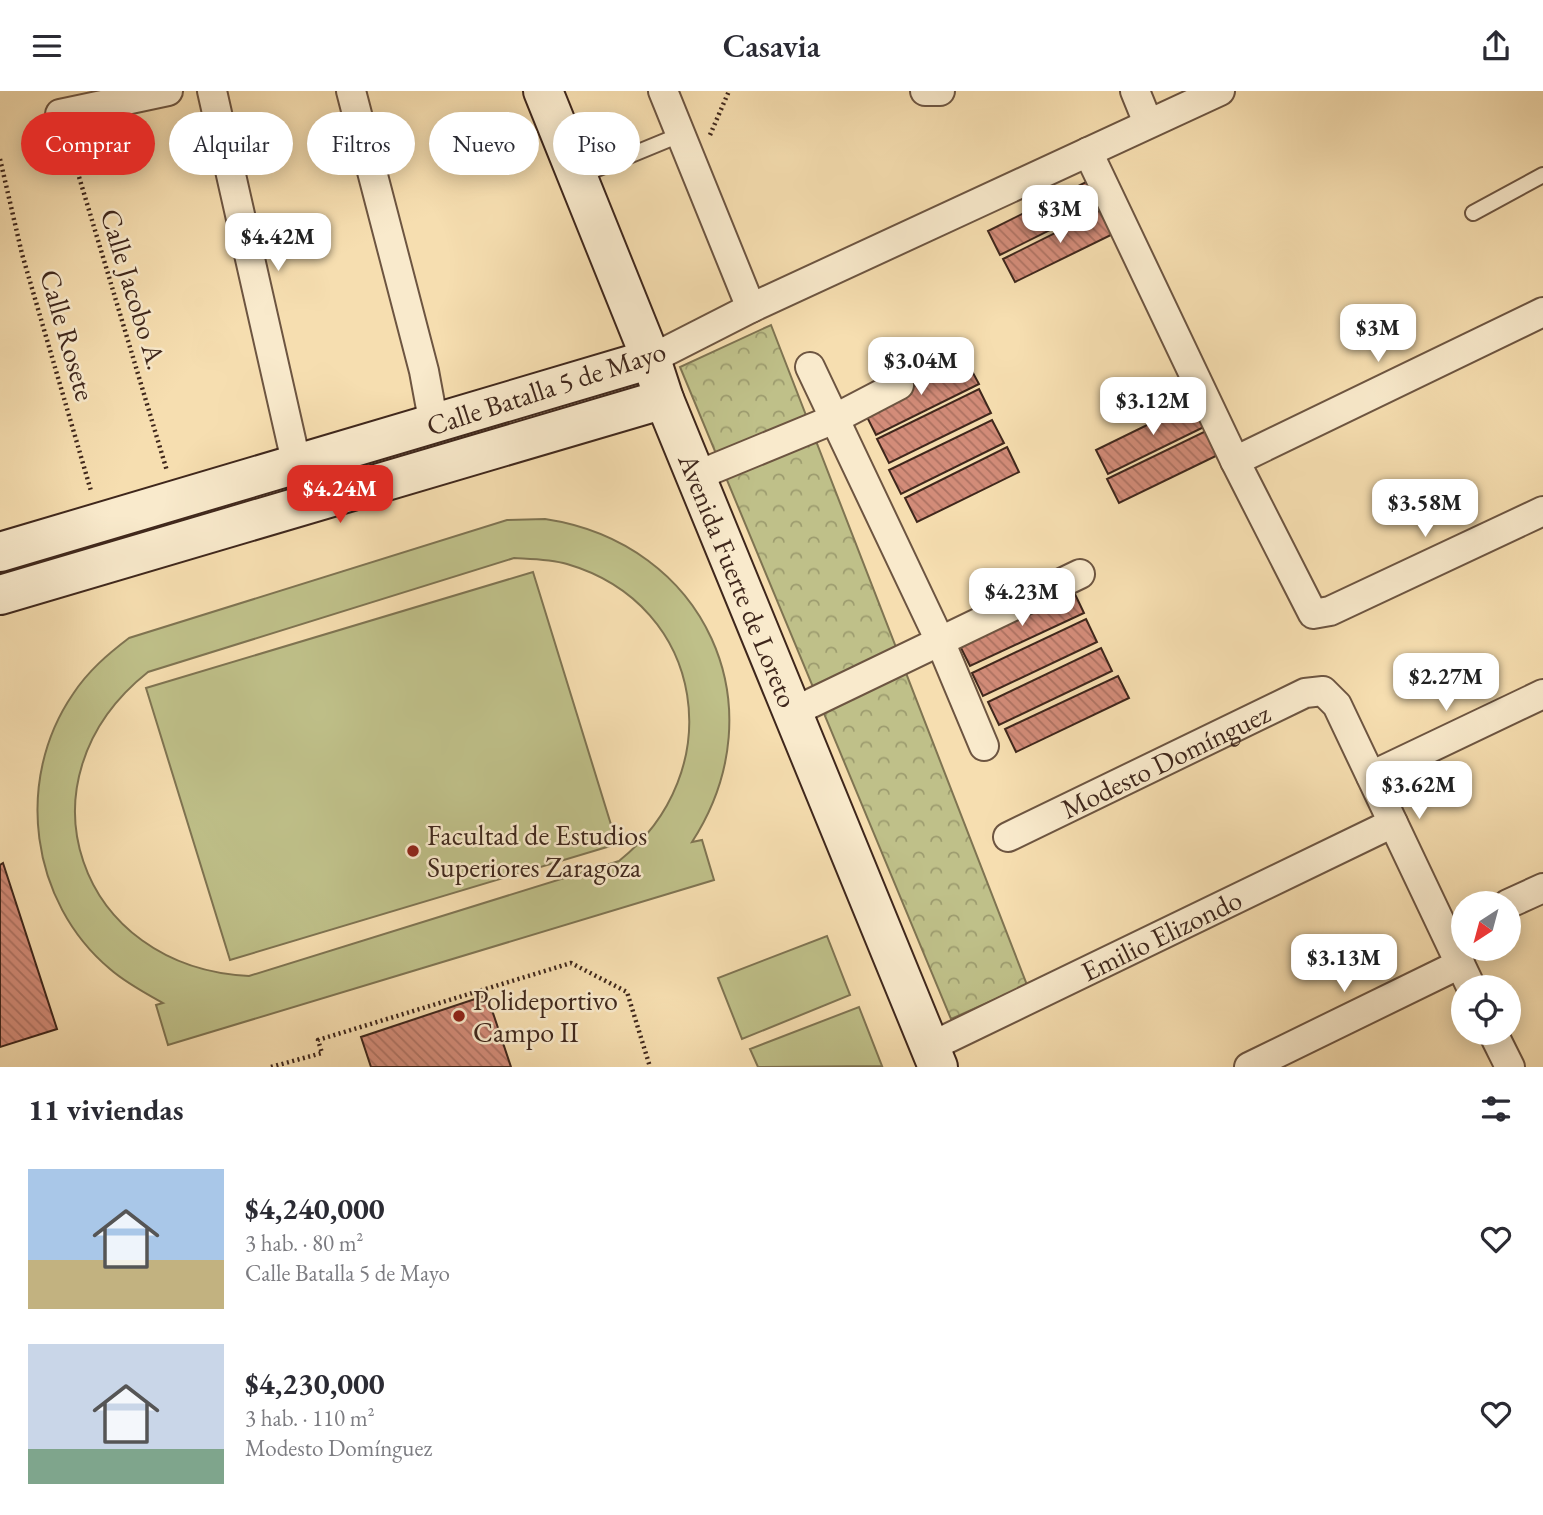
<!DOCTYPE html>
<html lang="es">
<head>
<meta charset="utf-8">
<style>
  :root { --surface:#fff; --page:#f2f2f3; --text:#2b2b33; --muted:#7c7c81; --accent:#d93025 }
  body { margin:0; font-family:"EB Garamond",serif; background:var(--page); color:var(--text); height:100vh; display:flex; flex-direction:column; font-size:26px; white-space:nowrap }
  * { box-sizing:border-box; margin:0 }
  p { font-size:23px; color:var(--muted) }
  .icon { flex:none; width:38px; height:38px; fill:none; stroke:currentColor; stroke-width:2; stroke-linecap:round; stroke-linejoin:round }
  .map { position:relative; height:976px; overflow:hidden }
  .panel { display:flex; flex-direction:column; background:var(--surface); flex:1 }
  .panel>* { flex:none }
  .guide { position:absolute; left:21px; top:21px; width:700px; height:63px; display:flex; gap:14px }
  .needle { width:46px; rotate:216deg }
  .buttons { position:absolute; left:1451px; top:800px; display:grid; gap:14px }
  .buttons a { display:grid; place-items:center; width:70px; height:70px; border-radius:50%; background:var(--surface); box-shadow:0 4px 18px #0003; font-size:35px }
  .price { position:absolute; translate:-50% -60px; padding:0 16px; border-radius:14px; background:#fff; color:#222; font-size:23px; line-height:46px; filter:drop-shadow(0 2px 4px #0008) }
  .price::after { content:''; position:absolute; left:50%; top:42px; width:21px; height:16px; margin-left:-10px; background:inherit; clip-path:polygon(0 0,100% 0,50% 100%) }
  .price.selected { background:var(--accent); color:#fff }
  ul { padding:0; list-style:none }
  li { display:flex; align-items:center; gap:21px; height:175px; padding:0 28px }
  li span { display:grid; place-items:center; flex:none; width:196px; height:140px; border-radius:0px; color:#555 }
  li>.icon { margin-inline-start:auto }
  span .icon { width:84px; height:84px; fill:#fffc; stroke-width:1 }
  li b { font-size:30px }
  h2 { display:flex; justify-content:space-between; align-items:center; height:84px; padding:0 28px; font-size:30px }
  .chip { padding:0 24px; border-radius:32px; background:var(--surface); box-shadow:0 4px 18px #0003; font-size:24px; line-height:63px }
  .chip.selected { background:var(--accent); color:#fff }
  header { display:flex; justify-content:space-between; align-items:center; height:91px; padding:0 28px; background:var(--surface); font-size:32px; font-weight:600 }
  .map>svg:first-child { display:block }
</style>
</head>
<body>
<header><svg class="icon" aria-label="menu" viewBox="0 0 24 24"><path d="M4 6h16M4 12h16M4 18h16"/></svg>Casavia<svg class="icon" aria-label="share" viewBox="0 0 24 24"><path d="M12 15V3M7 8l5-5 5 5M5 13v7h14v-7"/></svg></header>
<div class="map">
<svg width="1543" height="976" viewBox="0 0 1543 976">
  <defs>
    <pattern id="park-crowns" width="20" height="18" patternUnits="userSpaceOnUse" patternTransform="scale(1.75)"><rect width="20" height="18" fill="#bfc089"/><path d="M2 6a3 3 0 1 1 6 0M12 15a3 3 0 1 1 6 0" fill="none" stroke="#9d9c6f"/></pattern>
    <pattern id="building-back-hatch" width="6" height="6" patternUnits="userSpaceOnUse" patternTransform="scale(1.75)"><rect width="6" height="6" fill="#d38c79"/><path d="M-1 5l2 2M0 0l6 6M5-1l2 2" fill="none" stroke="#ad7262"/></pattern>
  </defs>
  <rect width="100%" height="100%" fill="#f6deb0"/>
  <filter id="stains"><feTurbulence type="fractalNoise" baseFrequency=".00286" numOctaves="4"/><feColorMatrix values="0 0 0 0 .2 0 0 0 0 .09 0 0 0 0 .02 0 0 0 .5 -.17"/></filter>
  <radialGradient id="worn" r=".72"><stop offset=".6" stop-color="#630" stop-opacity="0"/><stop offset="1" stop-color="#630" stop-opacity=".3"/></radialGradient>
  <path fill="#bfc089" stroke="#7f7452" stroke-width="2" fill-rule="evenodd" d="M545,428C705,452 780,615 692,751L702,749L714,789L168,954L156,914L163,912C145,902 126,892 110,878C30,811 14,689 73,603C88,580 108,563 129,547L507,429ZM514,467C532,468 550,468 567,473C707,514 730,682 619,770L249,885C78,877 12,689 148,581Z
    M533,481L617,753L230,869L146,597Z
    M827,845L850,904L742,948L718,887Z
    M859,916L882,975L758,976L750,958Z"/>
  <path fill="url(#park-crowns)" stroke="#7f7452" stroke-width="2" d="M771,234L1027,894L951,928L680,276Z"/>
  <path fill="url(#building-back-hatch)" stroke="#3f271c" stroke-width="2" d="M1090,89L1102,113L1000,164L988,140Z
    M1105,117L1117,141L1015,191L1003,168Z
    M966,269L979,293L876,344L864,320Z
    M979,298L991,322L889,372L877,348Z
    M1198,309L1210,333L1108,383L1096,359Z
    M992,329L1004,352L901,403L889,379Z
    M1210,338L1222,362L1119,412L1107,388Z
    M1007,356L1019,381L917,431L905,407Z
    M1073,499L1084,522L970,575L959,553Z
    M1086,528L1097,551L983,605L972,582Z
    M1101,557L1112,580L999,634L988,611Z
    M1118,585L1129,607L1016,661L1005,638Z
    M3,772L57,938L0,956V774Z
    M487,904L511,976H371L361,946Z"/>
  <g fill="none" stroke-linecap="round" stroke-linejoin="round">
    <defs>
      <path id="lane" d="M580,85L682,43
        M1473,122L1543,84"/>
      <g id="street">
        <path d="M212,0L297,375"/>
        <path d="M351,0L424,280L434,334"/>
        <path d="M663,0L751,217"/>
        <path d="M925,0H940"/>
        <path d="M1135,0L1148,32"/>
        <path d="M60,23L168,0"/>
        <path d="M1088,61L1235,370L1313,523L1330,520L1543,420"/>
        <path d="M651,268L751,217L1220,0"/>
        <path d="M810,276L940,550L984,655"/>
        <path d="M1235,370L1543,221"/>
        <path d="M696,385L832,329L899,294"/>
        <path d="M793,621L1080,483"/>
        <path d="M1371,685L1543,603"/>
        <path id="s1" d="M1008,746L1305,602L1323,600L1337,614L1471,896"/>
        <path d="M1508,813L1543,797"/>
        <path d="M1493,942L1510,976"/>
        <path id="s2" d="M930,956L1393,732"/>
        <path d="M1249,976L1460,873"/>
      </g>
      <g id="secondary">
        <path id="s3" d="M543,0L651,268L664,308L938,976"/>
        <path d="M0,461L651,268"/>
        <path d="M0,504L664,308"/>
      </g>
    </defs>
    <use href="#lane" stroke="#6d5541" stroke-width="18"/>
    <use href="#street" stroke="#6d5541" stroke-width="32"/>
    <use href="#secondary" stroke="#3f271c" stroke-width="42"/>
    <path stroke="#3f271c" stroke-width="4.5" stroke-dasharray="2 3.5" stroke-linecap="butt" d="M710,44L729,0
      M68,49L167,380
      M0,68L22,163L91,400
      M271,976L322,962L318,949L571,872L627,901L650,976"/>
    <use href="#lane" stroke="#f9eacc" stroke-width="14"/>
    <use href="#street" stroke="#f9eacc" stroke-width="28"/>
    <use href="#secondary" stroke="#f9eacc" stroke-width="38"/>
  </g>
  <g fill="#8f2418" stroke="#f9eacc" stroke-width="2.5">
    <circle cx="413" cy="760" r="7"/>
    <circle cx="459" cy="925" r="7"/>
  </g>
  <g text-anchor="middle" stroke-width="5" stroke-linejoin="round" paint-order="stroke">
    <g font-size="28" fill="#3f271c" stroke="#f9eacc">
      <text transform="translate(134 198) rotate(73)" y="10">Calle Jacobo A.</text>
      <text transform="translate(68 244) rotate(74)" y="10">Calle Rosete</text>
      <text transform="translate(546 297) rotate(-18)" y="10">Calle Batalla 5 de Mayo</text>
      <text dy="10" stroke="none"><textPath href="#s3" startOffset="527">Avenida Fuerte de Loreto</textPath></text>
      <text dy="10" stroke="none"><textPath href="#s1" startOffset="175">Modesto Domínguez</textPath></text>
      <text dy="10" stroke="none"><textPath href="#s2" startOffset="257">Emilio Elizondo</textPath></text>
    </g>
    <g font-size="28" fill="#3f271c" stroke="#f9eacc" text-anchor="start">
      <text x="427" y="754">Facultad de Estudios<tspan x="427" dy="32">Superiores Zaragoza</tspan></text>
      <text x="473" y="919">Polideportivo<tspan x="473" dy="32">Campo II</tspan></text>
    </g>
  </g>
  <rect width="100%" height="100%" filter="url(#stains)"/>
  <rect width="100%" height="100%" fill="url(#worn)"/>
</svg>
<div class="buttons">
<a><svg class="needle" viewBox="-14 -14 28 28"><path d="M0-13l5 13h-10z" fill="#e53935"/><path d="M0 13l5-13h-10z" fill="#7c7c81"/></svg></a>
<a><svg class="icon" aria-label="locate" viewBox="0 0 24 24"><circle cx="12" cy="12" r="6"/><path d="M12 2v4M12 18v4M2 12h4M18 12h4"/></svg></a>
</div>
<b class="price" style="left:1060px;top:154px">$3M</b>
<b class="price" style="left:278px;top:182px">$4.42M</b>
<b class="price" style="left:1378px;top:273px">$3M</b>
<b class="price" style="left:921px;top:306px">$3.04M</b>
<b class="price" style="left:1153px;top:346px">$3.12M</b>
<b class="price selected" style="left:340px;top:434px">$4.24M</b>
<b class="price" style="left:1425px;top:448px">$3.58M</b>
<b class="price" style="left:1022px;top:537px">$4.23M</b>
<b class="price" style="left:1446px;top:622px">$2.27M</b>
<b class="price" style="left:1419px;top:730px">$3.62M</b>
<b class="price" style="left:1344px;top:903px">$3.13M</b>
<div class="guide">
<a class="chip selected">Comprar</a>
<a class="chip">Alquilar</a>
<a class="chip">Filtros</a>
<a class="chip">Nuevo</a>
<a class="chip">Piso</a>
</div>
</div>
<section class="panel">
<h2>11 viviendas<svg class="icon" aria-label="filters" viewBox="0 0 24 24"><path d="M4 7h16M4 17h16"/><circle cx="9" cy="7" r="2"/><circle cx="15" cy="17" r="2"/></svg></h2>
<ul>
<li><span style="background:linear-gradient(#a9c7e8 65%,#c2b280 0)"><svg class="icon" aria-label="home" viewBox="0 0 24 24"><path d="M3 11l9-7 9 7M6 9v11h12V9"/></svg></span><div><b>$4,240,000</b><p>3 hab. · 80 m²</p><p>Calle Batalla 5 de Mayo</p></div><svg class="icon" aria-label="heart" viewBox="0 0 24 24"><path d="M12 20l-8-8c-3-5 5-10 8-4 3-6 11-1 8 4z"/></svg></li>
<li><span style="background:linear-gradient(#c9d6e8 75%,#7fa58c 0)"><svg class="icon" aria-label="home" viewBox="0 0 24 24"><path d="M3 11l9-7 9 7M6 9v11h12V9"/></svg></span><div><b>$4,230,000</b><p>3 hab. · 110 m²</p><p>Modesto Domínguez</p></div><svg class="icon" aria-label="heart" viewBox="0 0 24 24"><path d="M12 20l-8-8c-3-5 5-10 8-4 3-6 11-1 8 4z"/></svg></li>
</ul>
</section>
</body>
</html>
